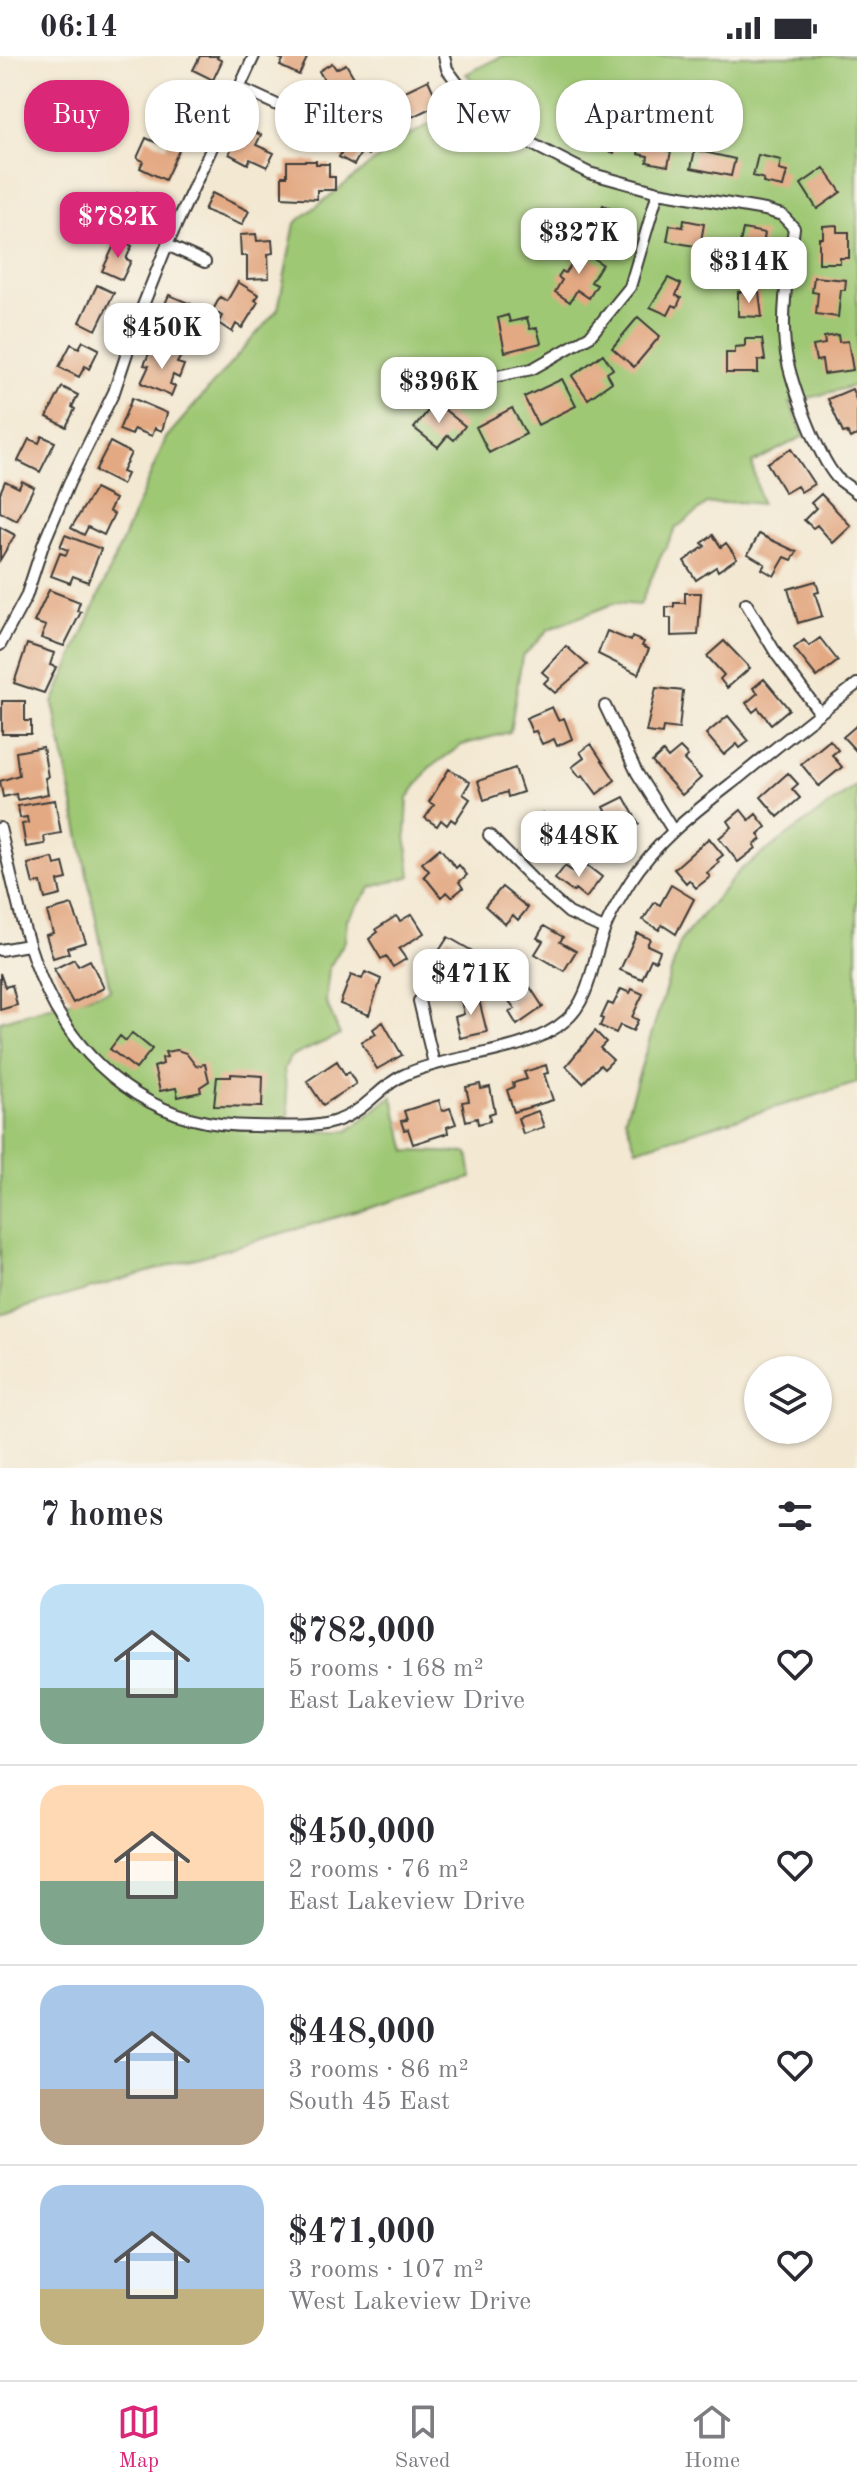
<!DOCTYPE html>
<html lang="en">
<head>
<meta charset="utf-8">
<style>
  :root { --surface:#fff; --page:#f7f7f7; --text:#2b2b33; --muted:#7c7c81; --line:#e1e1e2; --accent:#db2777 }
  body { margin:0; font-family:"Old Standard TT",serif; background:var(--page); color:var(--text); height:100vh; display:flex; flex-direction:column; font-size:30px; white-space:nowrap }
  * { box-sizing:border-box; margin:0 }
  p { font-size:26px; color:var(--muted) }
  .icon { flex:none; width:44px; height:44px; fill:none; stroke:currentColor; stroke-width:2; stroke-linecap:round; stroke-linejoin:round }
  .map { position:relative; height:1412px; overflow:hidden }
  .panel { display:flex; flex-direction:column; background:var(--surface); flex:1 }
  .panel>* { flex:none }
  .guide { position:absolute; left:24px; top:24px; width:810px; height:72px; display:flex; gap:16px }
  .buttons { position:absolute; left:744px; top:1300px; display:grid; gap:16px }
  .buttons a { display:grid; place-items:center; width:88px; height:88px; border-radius:50%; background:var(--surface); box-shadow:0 2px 6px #0004; font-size:40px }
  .price { position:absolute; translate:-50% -68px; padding:0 18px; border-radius:16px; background:#fff; color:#222; font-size:26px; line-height:52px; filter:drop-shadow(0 2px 4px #0008) }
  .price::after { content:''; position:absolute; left:50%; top:48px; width:24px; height:18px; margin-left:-12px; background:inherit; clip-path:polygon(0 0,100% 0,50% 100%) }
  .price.on { background:var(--accent); color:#fff }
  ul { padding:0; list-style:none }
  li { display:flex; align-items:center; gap:24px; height:200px; padding:0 40px }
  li+li { border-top:2px solid var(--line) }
  li span { display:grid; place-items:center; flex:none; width:224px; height:160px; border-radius:24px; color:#555 }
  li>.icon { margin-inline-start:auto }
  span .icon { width:96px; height:96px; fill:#fffc; stroke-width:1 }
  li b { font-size:34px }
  h2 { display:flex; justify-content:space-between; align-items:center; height:96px; padding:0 40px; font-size:34px }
  .tag { padding:0 28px; border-radius:32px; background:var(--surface); box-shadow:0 2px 6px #0004; font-size:28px; line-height:72px }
  .tag.on { background:var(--accent); color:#fff }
  .status { display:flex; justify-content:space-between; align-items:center; height:56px; padding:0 40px; background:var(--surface); direction:ltr }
  .status svg { height:22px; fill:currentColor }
  .tabs { display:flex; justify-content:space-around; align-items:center; height:112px; border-top:2px solid var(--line); background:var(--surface); font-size:22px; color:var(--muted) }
  .tabs a { display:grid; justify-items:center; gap:4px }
  .tabs .on { color:var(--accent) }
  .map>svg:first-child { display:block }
</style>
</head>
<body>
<div class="status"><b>06:14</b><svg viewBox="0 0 49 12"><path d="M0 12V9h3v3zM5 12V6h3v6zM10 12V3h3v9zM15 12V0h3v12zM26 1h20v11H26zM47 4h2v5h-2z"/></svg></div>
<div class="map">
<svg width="857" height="1412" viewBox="0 0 857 1412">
  <rect width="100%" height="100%" fill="#f7f3e8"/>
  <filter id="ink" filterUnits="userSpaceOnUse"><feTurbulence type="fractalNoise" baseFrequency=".0125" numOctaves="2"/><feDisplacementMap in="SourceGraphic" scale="16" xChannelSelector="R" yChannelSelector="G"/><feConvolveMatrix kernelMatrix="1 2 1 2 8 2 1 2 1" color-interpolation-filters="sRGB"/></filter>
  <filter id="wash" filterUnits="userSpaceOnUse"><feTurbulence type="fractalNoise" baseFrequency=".006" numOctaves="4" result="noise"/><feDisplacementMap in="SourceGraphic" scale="32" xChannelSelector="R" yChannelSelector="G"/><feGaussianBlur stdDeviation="1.8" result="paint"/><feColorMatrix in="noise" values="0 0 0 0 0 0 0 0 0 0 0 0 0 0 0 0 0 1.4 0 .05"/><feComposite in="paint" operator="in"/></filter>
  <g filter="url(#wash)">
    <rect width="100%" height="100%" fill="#f3e8d2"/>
    <path fill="#9fc874" stroke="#5e7248" stroke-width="2" d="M502,0H857V329L790,347L804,380L752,407L761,448L739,446L707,448L676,472L660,502L640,549L615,547L549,573L522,601L510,676L462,689L429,712L408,742L406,779L411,820L372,831L347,863L345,885L329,912L326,946L340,979L290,1001L284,1013L289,1058L284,1076L348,1075L392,1040L407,1095L468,1097L472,1122L0,1259V965L110,934L53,647L166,382L278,253L295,167L404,82L487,38L466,18Z
      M857,729V1027L636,1093L625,1062L681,884L740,814Z"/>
    <g id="blocks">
      <path fill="#e3a983" d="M200,0H218L217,2L222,5L213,24L193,14Z
        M275,0H302L307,2L299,19L280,10L283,4Z
        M332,7L336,13L346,8L362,35L338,49L319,15Z
        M428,24L439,48L412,61L401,37Z
        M185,33L204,42L196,60L193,58L186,72L171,65Z
        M354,54L379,67L375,76L379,78L368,99L362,95L354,109L339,101L343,94L332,88L339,74L343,75Z
        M581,67L620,80L614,97L575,83Z
        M242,70L261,79L256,89L274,97L267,111L250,103L248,108L229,98Z
        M641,80L666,84L664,94L671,95L668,110L647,106L648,100L638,98Z
        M146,82L166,91L169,85L181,90L165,124L140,112L143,105L137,102Z
        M695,94L735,103L731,120L691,112Z
        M758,99L781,104L779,114L787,116L783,131L763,127L764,123L753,120Z
        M287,105H316V108H329V121H335V134H317V143L282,141V120H287Z
        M824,112L841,136L817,153L801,128Z
        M137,136L151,143L146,153L152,156L145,171L122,160Z
        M212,137L249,155L242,169L204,154Z
        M603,149L621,158L618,165L621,166L616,178L621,180L611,200L597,192L599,187L588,182L591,175L585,172L591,159L596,162Z
        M684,164L704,168L700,191L667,185L670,169L683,171Z
        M837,169V176H849V202H840V207H819V182H823V170Z
        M743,173L765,177L761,199L768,201L763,222L749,220L751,212L735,210Z
        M256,178L257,185L272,184L273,197L268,198L269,222L247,223V200H241L240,179Z
        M117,183L132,190L126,203L131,205L122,224L102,215Z
        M576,192L602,208L591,226L597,229L589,242L577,234L570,246L555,236L562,224L558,221L562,215L565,217L575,203L571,200Z
        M814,221L846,224L845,234H841L838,261L816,258L818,237L812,236Z
        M668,222L681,228L676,239L681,242L677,251L673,249L668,259L650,251Z
        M238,226L259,239L255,244L258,246L242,272L236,268L232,276L218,267L222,260L213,254L220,241L227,245Z
        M97,229L114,237L96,274L80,266Z
        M738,236H759L762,261L738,260Z
        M169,239L193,249L186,264L194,268L189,279L181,275L177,285L153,274Z
        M508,259L510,266L527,262L530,273L537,272L541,287L505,296L498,262Z
        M638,261L660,280L634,311L612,292Z
        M838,279L839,286L848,285L853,314L824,318L822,304L816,305L813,290L825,288L824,281Z
        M745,283H762L765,304H758V317H726V297H735V291L745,290Z
        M83,285L99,293L89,313L85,310L79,321L59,311L71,288L79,292Z
        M165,293L181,300L177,307L184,309L179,322L173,319L170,328L175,330L171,340L141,327L149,310L144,309L150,295L162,300Z
        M603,298L613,313L607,317L612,326L588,343L572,320Z
        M562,323L576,350L538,369L524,341Z
        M62,331L78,339L72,351L75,353L66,371L47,361Z
        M852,333L857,346V379L850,382L847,376L843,377L828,343Z
        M132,342L167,357L162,375L155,372L152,380L134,373L132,379L119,374Z
        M435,346L465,370L454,384L448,379L438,391L414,372Z
        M512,352L526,378L489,397L476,371Z
        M42,380L55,386L40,416L18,405L29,383L39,387Z
        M110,386L131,397L122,416L127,418L122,429L95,415Z
        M791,393L814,428L801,436L797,430L785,437L767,407Z
        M5,425L19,432L22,425L34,431L17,465L0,456V437Z
        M95,433L115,443L109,455L114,458L104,479L88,471L84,479L71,472Z
        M821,438L851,470L833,487L817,469L813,472L804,464L816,452L811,447Z
        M0,471L15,479L0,504Z
        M759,478L797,496L792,504L785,501L774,520L762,513L765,508L748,498Z
        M65,479L101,493L88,526L73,520L70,527L51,520L60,497L66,499L68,494L60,491Z
        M713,479L721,491L726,487L737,502L718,515L716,511L696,524L684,505L705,490L702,487Z
        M816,525L819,536L815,537L822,560L798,567L788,533Z
        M49,534L80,546L77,555L81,556L64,590L41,582L46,570L34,566Z
        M685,537H701L698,579L671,580V562H666V551H674V547H685Z
        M607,575L631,585L632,581L644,586L642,590L649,593L638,618L598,598Z
        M820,582L838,605L817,621L794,592L804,584L809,590Z
        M724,585L750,612L727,632L720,623L724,619L707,600Z
        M27,588L54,597L50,609L56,611L44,637L14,627Z
        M566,590L587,609L555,637L544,627L549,622L542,616Z
        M764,623L789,653L771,668L758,652L753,656L746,647L758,637L753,632Z
        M656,632L683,635L679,673L663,671L662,678L646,676Z
        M2,645H25V665H31V678H2Z
        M552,651L558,664L564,662L572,683L557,690L554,683L542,688L536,675L532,676L526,662Z
        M728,660L749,685L740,692L737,688L724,699L706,678Z
        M857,669V696L843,681Z
        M830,684L838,694L832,699L842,711L819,730L801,708Z
        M591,688L615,724L597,738L583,719L580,721L572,711L584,702L580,696Z
        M43,691L48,721L45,722L48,738L17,744L16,738L3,741L0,725L19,719L16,696Z
        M680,692L688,700L684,704L701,722L682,739L652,706L663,696L668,702Z
        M515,712L523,736L508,741L507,736L484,744L478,725Z
        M449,713L470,726L463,738L470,743L455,766L451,763L447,769L441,764L437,770L425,762L434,749L429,746Z
        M788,717L798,728L792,733L800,742L778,761L761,741Z
        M624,741L639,768L618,778L604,751Z
        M55,744L61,777L44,780L45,788L26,791L22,768L28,767L27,761L20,762L18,750Z
        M741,754L749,764L756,758L766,771L758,778L761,783L754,789L756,792L738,806L719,782L732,771L728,765Z
        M543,757L546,763L555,758L573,790L553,802L529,765Z
        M709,782L723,799L717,804L719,807L707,817L710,821L696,832L689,824L686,827L674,813Z
        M440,792L456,812L459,809L467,819L459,826L463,832L452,841L447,836L441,841L424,820L429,815L422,807Z
        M53,802L55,809L63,807L67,823L58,825L61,839L45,843L41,826L33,828L28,808Z
        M580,804L602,821L586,842L575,833L573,836L555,823L565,810L572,815Z
        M671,829L694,843L676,878L662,869L659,874L643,864L655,846L660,849Z
        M502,831L528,852L518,864L513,859L505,868L485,850Z
        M72,849L86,886L67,892L69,897L53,902L46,879L53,877L47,856Z
        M412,858L424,877L399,893L406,903L393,911L386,900L381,903L369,883L378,876L376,873L396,860L400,865Z
        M544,870L563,881L560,886L576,895L564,915L535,898L543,885L537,882Z
        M637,877L650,883L647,889L660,895L656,905L651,903L642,923L620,914Z
        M448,881L474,896L459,920L433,904Z
        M74,903L78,910L90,904L104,932L73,947L54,913Z
        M365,916L381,923L369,959L340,948L351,919L362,923Z
        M0,917L5,931L12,929L17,949L0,954Z
        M530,931L543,951L517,969L509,956L515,953L509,945Z
        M621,933L630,937L632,933L643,938L632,961L638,964L633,975L620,969L616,977L600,970L603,963L601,962L608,947L613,949Z
        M477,936L487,976L460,982L455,961L464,958L460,940Z
        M383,966L402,999L377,1013L361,986L376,978L373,973Z
        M595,975L606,986L600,992L613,1004L604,1013L600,1009L583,1027L566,1010Z
        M132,977L152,993L136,1013L110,993L120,980L126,985Z
        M177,994L186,997L196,1010L205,1008L209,1025L200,1031L201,1036L178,1041L176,1032L160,1035L154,1011L163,1008L162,1002L167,1001L165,996Z
        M337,1005L345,1019L349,1016L356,1028L323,1049L307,1025Z
        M546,1009L548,1017L544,1018L553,1044L514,1056L507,1034L514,1031L513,1027L527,1023L524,1016Z
        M231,1018L263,1020L262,1051L214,1050L217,1021H231Z
        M480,1028L481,1033L490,1031L495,1056L489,1058L490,1065L478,1068L477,1062L466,1065L462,1046L469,1045L466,1031Z
        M439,1044L442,1055L450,1052L456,1068L447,1071L448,1077L413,1088L408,1073L404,1074L401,1065L407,1064L404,1055Z
        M538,1055L544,1071L523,1078L518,1062Z"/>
    </g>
  </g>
  <g filter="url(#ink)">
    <use href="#blocks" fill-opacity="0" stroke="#3c3b37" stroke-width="2"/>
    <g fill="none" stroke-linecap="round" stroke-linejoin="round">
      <defs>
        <path id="street" d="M444,0L447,13L473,48L522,83L589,117L658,136L765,154L782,159L794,172C789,210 781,251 785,290C788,321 817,399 837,422C843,427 851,432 857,437
          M240,32L295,57
          M167,189L205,206
          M478,324L532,313L590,280L630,231L658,136
          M746,547L777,599L820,657
          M0,589L26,541L43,489L69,427L114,336L142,252L167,189L254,0
          M605,650L637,717L672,773
          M0,772C25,877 38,975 136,1038C173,1061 209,1070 253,1070C278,1070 309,1073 333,1066C365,1057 379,1030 404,1019C452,997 527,999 566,964C591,943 592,904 604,875C610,858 621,841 630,826C659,781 700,752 741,720C779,689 818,658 857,628
          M489,779L545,836L569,857L604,873
          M0,894L28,889
          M419,945L434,1008"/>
      </defs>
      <use href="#street" stroke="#3c3b37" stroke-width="14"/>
      <use href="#street" stroke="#fff" stroke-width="10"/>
    </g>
  </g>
</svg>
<div class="buttons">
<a><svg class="icon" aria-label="layers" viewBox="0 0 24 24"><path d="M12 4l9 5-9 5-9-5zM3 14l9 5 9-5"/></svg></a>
</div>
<b class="price on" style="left:118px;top:204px">$782K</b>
<b class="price" style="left:579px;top:220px">$327K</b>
<b class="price" style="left:749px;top:249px">$314K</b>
<b class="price" style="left:162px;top:315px">$450K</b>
<b class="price" style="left:439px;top:369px">$396K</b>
<b class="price" style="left:579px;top:823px">$448K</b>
<b class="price" style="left:471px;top:961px">$471K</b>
<div class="guide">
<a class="tag on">Buy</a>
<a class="tag">Rent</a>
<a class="tag">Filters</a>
<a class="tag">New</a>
<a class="tag">Apartment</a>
</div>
</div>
<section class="panel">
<h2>7 homes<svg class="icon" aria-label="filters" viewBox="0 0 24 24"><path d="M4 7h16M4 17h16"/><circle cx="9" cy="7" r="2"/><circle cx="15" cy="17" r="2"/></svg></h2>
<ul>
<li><span style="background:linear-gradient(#bfe0f5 65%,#7fa58c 0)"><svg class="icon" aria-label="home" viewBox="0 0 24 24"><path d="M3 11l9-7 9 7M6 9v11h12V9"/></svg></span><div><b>$782,000</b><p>5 rooms · 168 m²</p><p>East Lakeview Drive</p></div><svg class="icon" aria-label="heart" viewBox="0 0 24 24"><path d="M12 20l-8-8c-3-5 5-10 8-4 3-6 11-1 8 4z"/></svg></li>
<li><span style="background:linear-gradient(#ffd9b3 60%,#7fa58c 0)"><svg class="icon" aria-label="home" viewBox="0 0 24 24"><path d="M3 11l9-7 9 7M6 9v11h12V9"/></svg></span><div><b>$450,000</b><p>2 rooms · 76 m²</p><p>East Lakeview Drive</p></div><svg class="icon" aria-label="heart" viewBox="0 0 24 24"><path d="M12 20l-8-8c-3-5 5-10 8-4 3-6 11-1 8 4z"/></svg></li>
<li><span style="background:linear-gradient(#a9c7e8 65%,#b9a48a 0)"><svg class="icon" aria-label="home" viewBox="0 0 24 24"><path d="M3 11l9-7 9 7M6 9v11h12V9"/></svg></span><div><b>$448,000</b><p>3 rooms · 86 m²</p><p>South 45 East</p></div><svg class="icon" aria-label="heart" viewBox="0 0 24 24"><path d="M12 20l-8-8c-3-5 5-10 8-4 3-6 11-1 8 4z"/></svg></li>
<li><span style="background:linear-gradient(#a9c7e8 65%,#c2b280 0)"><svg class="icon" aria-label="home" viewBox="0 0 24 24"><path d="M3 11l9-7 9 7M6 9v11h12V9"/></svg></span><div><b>$471,000</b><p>3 rooms · 107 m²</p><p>West Lakeview Drive</p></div><svg class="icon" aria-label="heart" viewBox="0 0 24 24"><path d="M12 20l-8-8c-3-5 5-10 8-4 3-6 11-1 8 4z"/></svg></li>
</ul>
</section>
<nav class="tabs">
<a class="on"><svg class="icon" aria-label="map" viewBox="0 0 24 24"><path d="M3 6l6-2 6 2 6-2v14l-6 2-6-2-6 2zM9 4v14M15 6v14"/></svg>Map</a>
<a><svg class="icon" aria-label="saved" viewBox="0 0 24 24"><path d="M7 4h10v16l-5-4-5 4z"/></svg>Saved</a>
<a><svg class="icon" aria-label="home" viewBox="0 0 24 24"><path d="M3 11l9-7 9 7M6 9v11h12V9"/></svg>Home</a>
</nav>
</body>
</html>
